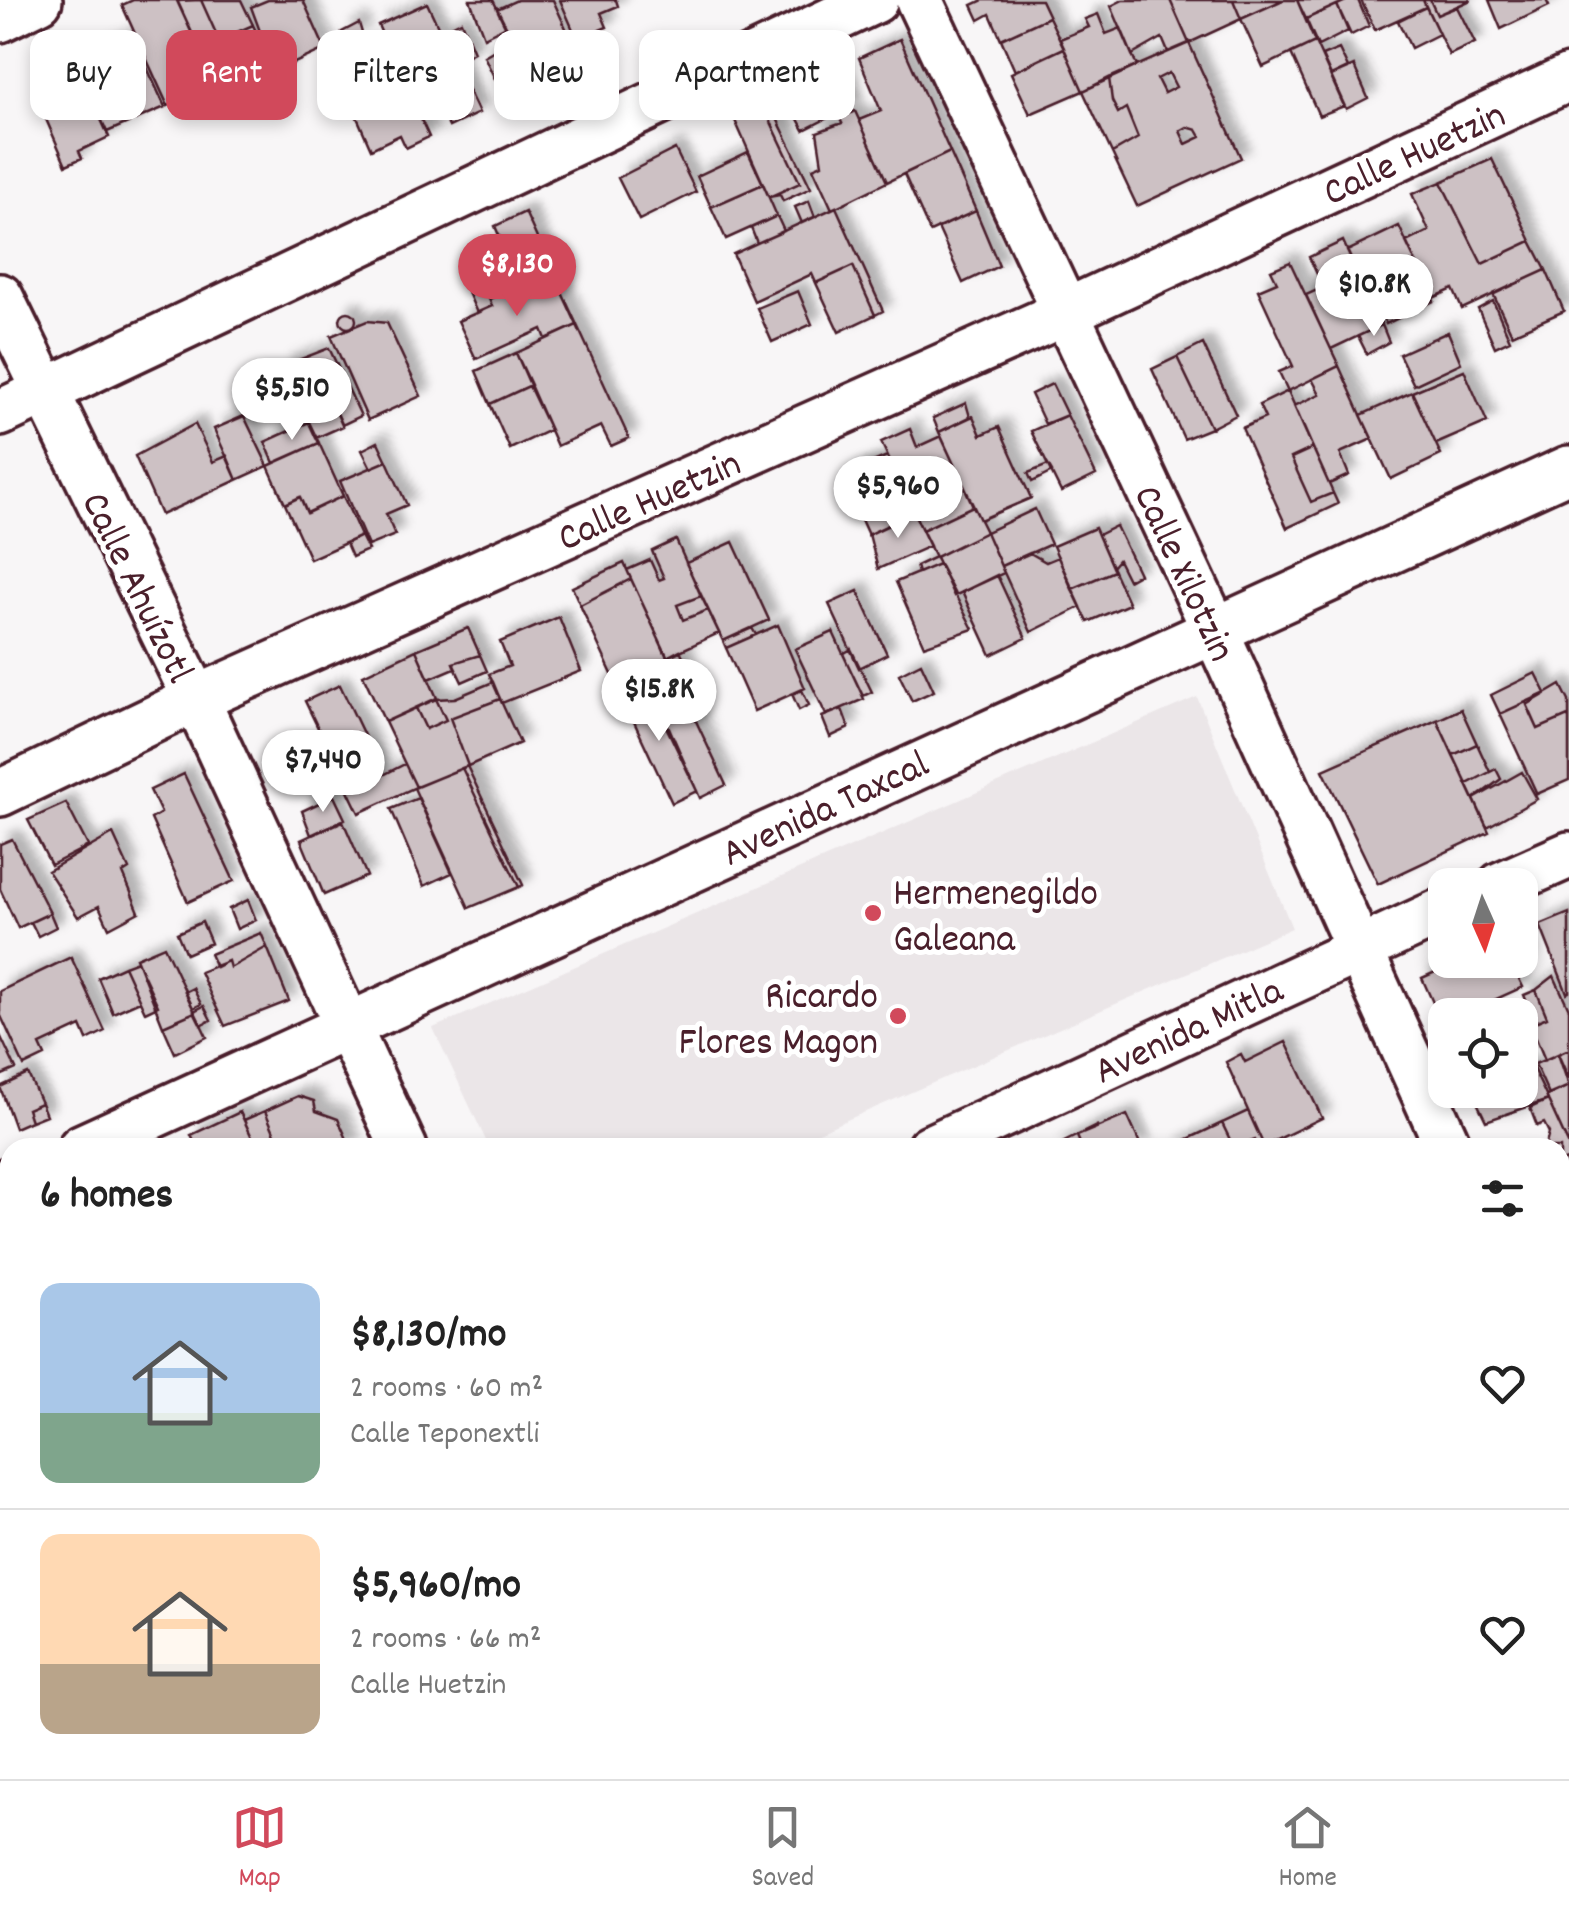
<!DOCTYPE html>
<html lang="en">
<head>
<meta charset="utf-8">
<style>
  :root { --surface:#fff; --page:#f6f6f6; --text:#222; --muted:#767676; --line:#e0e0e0; --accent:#d1495b }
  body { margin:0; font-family:Dekko,sans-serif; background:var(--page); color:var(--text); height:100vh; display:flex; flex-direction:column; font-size:38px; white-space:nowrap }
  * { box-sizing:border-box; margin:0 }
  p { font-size:32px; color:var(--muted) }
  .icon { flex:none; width:55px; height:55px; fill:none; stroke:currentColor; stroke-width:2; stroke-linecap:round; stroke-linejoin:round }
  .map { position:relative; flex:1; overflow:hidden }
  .details { position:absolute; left:0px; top:1138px; width:1570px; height:642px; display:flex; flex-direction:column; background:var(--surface); border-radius:30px 30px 0 0; box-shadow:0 5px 15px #0003 }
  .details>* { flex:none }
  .hud { position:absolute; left:30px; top:30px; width:1000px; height:90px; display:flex; gap:20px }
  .needle { width:65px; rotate:177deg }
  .controls { position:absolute; left:1428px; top:868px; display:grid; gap:20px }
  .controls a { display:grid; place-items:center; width:110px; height:110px; border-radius:20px; background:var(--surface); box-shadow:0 5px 15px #0003; font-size:50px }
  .price { position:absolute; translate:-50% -85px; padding:0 22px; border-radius:35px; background:#fff; color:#222; font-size:32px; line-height:65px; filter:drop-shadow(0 2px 5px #0008) }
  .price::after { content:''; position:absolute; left:50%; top:60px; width:30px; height:22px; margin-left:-15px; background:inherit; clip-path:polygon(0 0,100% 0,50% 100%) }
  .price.selected { background:var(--accent); color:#fff }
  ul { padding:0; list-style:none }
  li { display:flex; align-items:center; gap:30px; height:250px; padding:0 40px }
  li+li { border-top:2px solid var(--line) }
  li span { display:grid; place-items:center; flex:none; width:280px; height:200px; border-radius:20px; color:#555 }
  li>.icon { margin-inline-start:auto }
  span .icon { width:120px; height:120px; fill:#fffc; stroke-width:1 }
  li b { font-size:42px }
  h2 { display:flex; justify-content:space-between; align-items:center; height:120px; padding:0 40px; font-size:42px }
  .tag { padding:0 35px; border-radius:20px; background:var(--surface); box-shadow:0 5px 15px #0003; font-size:35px; line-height:90px }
  .tag.selected { background:var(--accent); color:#fff }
  .tabs { display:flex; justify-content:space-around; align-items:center; height:140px; border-top:2px solid var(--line); background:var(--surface); font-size:28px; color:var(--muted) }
  .tabs a { display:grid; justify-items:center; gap:5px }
  .tabs .selected { color:var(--accent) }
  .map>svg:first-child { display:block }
</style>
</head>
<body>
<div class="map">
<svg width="1569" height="1779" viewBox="0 0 1569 1779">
  <defs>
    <filter id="shadow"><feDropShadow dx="9" dy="-9" stdDeviation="5" flood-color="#0004"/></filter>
  </defs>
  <rect width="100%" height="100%" fill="#f8f6f7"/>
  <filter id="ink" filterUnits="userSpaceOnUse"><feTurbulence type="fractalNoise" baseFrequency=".01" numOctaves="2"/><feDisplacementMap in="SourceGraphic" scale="20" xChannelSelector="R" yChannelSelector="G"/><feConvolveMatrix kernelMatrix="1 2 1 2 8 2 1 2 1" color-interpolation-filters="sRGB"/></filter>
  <g filter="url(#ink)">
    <path fill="#ebe6e8" d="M1197,697L1292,928L784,1147H489L433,1028Z"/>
    <path fill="#cdc1c4" stroke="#4a1f2b" stroke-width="2.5" fill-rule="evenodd" filter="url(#shadow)" d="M133,0H177L215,83L168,106L122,5Z
      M201,0H241L253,25L219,40Z
      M201,0L219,40L199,49L177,1Z
      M268,0H303L325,49L275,72L251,7Z
      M470,0H493L506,26L484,37Z
      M517,0H553L580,59L532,82L497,9Z
      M560,0H616L618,6L601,13L607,27L577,39Z
      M983,0H1041L1049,17L1001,39L990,14L979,20L972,5Z
      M1123,0H1170L1189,43L1168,52L1162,38L1132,55L1111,6Z
      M1170,0H1233L1241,19L1189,43Z
      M1233,0H1283L1241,19Z
      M1283,0H1297L1315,42L1263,67L1241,19Z
      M1297,0H1348L1306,19Z
      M1348,0H1358L1369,26L1351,35L1337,5Z
      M1361,0H1423L1426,7L1375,30Z
      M1423,0H1430L1437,15L1457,7L1475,43L1449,55Z
      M1430,0H1471L1437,15Z
      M1489,0H1546L1549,6L1501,29Z
      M427,3L479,113L449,127L412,48L392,57L378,25Z
      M1337,5L1348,31L1318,46L1306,19Z
      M1426,7L1439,34L1411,48L1398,21Z
      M1098,14L1106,34L1121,28L1137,66L1083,91L1060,39L1089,27L1085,19Z
      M1049,17L1064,48L1015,71L1001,39Z
      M461,21L474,52L455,62L440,32Z
      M359,23L362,33L347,39L342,32Z
      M253,25L275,72L222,97L199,49Z
      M132,35L165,107L107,132L74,58Z
      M900,39L950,152L887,182L859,120L881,111L859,58Z
      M512,40L523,62L495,79L484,56Z
      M385,41L429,137L406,148L400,135L371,149L334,65Z
      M1315,42L1344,106L1319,116L1291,53Z
      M1189,43L1241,158L1137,206L1112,153L1138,138L1126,108L1118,113L1112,101L1109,78ZM1169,73L1176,87L1164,93L1157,79ZM1187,127L1197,130L1201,137L1186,144L1180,131Z
      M1064,48L1083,91L1030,114L1011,73Z
      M1339,49L1348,68L1331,76L1322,56Z
      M522,65L530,83L513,91L505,73Z
      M1354,66L1368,98L1346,109L1331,76Z
      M836,69L853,105L804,130L784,93Z
      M1109,78L1112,101L1118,113L1126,108L1138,138L1112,153L1083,91Z
      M87,89L109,137L79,151L82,158L66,165L42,110Z
      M768,100L811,188L783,201L780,195L769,197L800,183L762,103Z
      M762,103L800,183L769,197L733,116Z
      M855,111L887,182L832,209L813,168L822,164L817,132L842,123L840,119Z
      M675,149L696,192L639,220L618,178Z
      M748,152L763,184L711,207L697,176Z
      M950,152L976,211L930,232L904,174Z
      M1492,159L1531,241L1482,264L1441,182Z
      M1441,182L1482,264L1531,241L1546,270L1462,309L1453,289L1433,298L1406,242L1429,231L1412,194Z
      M763,184L777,216L726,239L711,207Z
      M809,201L815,217L802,223L795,207Z
      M836,207L883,311L875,315L853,266L816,283L812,274L754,301L733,254Z
      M976,211L999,266L963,283L938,228Z
      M525,212L558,284L537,294L534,287L516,295L513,289L489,299L492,306L477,313L463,281L510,261L495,226Z
      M777,216L784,231L757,243L751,228Z
      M1399,226L1418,267L1367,292L1347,251Z
      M1343,241L1355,268L1326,281L1323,287L1309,257Z
      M1290,262L1339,366L1288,391L1279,372L1293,366L1258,290L1277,282L1271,270Z
      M853,266L875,315L839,332L816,283Z
      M1418,267L1434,301L1386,324L1371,291Z
      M1355,268L1371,303L1341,316L1326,281Z
      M1546,270L1564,311L1512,334L1493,294Z
      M558,284L577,325L546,339L542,329L476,359L458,321L492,306L489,299L513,289L516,295L534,287L537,294Z
      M1328,285L1341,316L1371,303L1382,325L1331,349L1306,295Z
      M798,291L812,324L772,342L757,308Z
      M1493,301L1510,340L1495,347L1478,309Z
      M340 320a8 8 0 1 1 16 0a8 8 0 1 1-16 0Z
      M367,321L387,323L421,396L368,420L331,336Z
      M577,325L629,438L611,446L601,426L557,446L516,353Z
      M1382,325L1389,342L1367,354L1358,336Z
      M1448,332L1461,363L1414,385L1399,354Z
      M1203,344L1236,415L1211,428L1177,357Z
      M329,348L338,367L293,388L283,366Z
      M516,353L531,385L490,404L476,371Z
      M1177,357L1211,428L1184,439L1152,369Z
      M1339,366L1372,439L1340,453L1349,475L1329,484L1294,406L1320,394L1312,379Z
      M338,367L361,416L342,425L320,376Z
      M1464,370L1487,422L1436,444L1412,392Z
      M320,376L343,426L316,438L293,388Z
      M1052,384L1067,415L1045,424L1031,394Z
      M529,386L550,430L510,449L490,404Z
      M1288,391L1313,448L1291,458L1311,502L1333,493L1338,504L1287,528L1242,428L1265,418L1259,405Z
      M1412,392L1441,455L1391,479L1361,415Z
      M966,403L970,417L939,432L933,418Z
      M1067,415L1096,475L1061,492L1031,431Z
      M244,416L268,466L237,480L214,429Z
      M973,416L981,435L999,427L1031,498L980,520L939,432Z
      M309,422L319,443L274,463L265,442Z
      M195,424L213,462L227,456L237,480L161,515L135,456Z
      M910,429L917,447L941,436L973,506L922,530L881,442Z
      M378,442L387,461L371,468L362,450Z
      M319,443L343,496L307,513L300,497L285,504L268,466Z
      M1313,448L1333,493L1311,502L1291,458Z
      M887,456L914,513L868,535L853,502L865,497L853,471Z
      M387,461L407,505L386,514L395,535L368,546L340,481Z
      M1048,465L1052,472L1032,482L1028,473Z
      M343,496L361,536L310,559L285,504L300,497L307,513Z
      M973,506L986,532L935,557L922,530Z
      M1035,509L1051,544L1001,566L986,532Z
      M914,513L930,546L878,569L869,534Z
      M1116,526L1139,574L1128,580L1118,560L1112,567L1098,535Z
      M1095,528L1114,571L1072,589L1053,546Z
      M986,532L1004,573L954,596L936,557Z
      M361,536L368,550L352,557L346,543Z
      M676,540L701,596L677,605L683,620L708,610L719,633L667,657L627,570L650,560L659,580L664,578L652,551Z
      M733,542L769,620L723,641L686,563Z
      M1030,553L1046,562L1058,557L1081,607L1031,632L1001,566Z
      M935,557L939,564L918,573L916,566Z
      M624,563L631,579L580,605L572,587Z
      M939,564L973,629L924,646L896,582Z
      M1114,571L1129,604L1088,622L1072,589Z
      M997,575L1026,638L991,655L962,592Z
      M631,579L669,660L617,685L580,605Z
      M858,591L887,654L859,668L829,604Z
      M701,596L708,610L683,620L677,605Z
      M559,617L581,671L502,703L489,674L510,666L500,642Z
      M778,625L805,688L754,711L726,648Z
      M468,628L480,655L453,663L455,668L429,679L416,650Z
      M752,628L756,635L726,648L723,641Z
      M833,632L864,699L826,715L795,649Z
      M851,649L872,692L863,696L843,654Z
      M416,650L437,698L385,722L363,675Z
      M680,650L687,665L674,671L667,657Z
      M480,655L487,671L462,682L453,663Z
      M921,663L934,691L912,701L899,674Z
      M673,672L726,785L700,798L653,691L661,688L656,679Z
      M1536,673L1546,693L1500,714L1491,695Z
      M493,682L500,699L450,718L468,766L416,787L385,722L416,708L426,729L446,720L436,699L455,698Z
      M340,685L383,775L405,764L416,787L359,813L305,701Z
      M646,685L697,791L672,803L622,696Z
      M1561,685L1569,701V719L1568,716L1538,729L1527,705Z
      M802,690L809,705L799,710L792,694Z
      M436,699L446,720L426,729L416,708Z
      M500,699L520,743L468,766L450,718Z
      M1526,702L1538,729L1568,716L1569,719V780L1537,794L1500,714Z
      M842,709L849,728L830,737L822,717Z
      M1461,709L1477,744L1453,755L1437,720Z
      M1437,720L1489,832L1378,884L1323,770Z
      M1477,744L1490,772L1467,784L1453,755Z
      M467,766L523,885L519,887L462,768Z
      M462,768L519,887L469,908L414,788Z
      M1496,769L1501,779L1474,799L1467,784Z
      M1522,772L1537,799L1487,827L1474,799Z
      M184,774L234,881L188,902L151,819L161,813L150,790Z
      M334,796L345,819L311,835L302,811Z
      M418,798L452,873L424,886L391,809Z
      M66,803L88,846L51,865L28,820Z
      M343,821L367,876L324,895L301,840Z
      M113,834L129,869L123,873L139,912L109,928L99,906L78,917L48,871Z
      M12,839L50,913L18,928L0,889V844Z
      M248,900L256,920L237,929L229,909Z
      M50,913L56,927L38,936L31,922Z
      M1569,913V992L1567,993L1540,925Z
      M202,922L211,943L186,954L177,933Z
      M261,933L267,947L230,968L228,961L216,967L210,954Z
      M164,946L195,1012L163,1026L136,958Z
      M1520,946L1527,960L1513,967L1523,987L1461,1015H1445L1442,1023L1422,978L1462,960H1520Z
      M267,947L289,1001L225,1026L200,972L228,961L230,968Z
      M71,957L105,1031L87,1040L81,1026L40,1045L45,1056L24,1066L0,1014V991Z
      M137,961L158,1006L145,1012L124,966Z
      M124,966L140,1001L113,1013L98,978Z
      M1554,976L1569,1009V1049L1545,1060L1530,1024L1547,1017L1536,990Z
      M193,988L201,1004L193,1008L185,992Z
      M1536,990L1547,1017L1535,1022L1524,995Z
      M204,1006L211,1020L201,1025L194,1011Z
      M195,1012L207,1037L175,1053L163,1026Z
      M0,1035L16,1069L0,1076Z
      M1286,1042L1322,1118L1264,1146L1226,1062L1241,1054L1245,1062Z
      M1569,1049V1079L1558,1054Z
      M1558,1054L1569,1086L1549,1095L1535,1064Z
      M1532,1066L1548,1100L1486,1121L1472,1092L1520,1090V1071Z
      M28,1074L41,1103L27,1109L31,1121L15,1128L0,1087Z
      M1569,1086V1146L1546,1096Z
      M298,1096L314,1101L316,1111L338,1119L351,1148H281L265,1111Z
      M1548,1100L1569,1146V1159L1560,1163V1148H1545L1549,1133L1544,1123L1537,1126L1530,1108Z
      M41,1103L46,1115L31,1121L27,1109Z
      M265,1111L281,1148H257L244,1120Z
      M1248,1111L1264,1146V1148H1259L1255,1140L1234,1148L1222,1123Z
      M240,1112L257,1148H197L191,1135Z
      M1127,1115L1142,1148H1082L1077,1136Z
      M1222,1123L1234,1148H1169Z
      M1098,1125L1077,1136L1082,1148H1052Z
      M1569,1159V1184L1560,1188V1163Z
      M1569,1261V1295H1568L1560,1280V1265Z
      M10,1281V1348L0,1352V1286Z
      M10,1382V1442L0,1424V1386Z
      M1569,1586V1665L1560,1657V1596Z
      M1560,1664L1569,1672L1566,1702L1560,1697Z
      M18,1770H43L47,1779H0Z
      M518,1770H543L547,1779H516L513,1772Z
      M561,1770H643L620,1779H565Z
      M816,1770H834L839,1779H802Z
      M835,1770H894L899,1779H839Z
      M934,1770H1013L1017,1779H938Z
      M1031,1770H1108L1089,1779H1035Z
      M1479,1770H1506L1498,1779H1488Z"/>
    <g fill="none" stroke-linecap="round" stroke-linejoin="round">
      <defs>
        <path id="minor" d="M919,0L1214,628L1449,1148
          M0,19L39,0
          M0,297L196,699L404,1148
          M0,413L875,0
          M0,793L196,699L1066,312L1569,78
          M1501,885L1569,855
          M81,1148L1569,469
          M930,1148L1445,910
          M0,1185L10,1180
          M1560,1232L1569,1228
          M1560,1373L1569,1391
          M0,1589L10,1584
          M686,1770L690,1779
          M403,1779L421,1770
          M1436,1779L1439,1770"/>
        <path id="tertiary" d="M1560,1516L1569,1503
          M1224,1779L1243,1770"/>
      </defs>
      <use href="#minor" stroke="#4a1f2b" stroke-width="52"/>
      <use href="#tertiary" stroke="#4a1f2b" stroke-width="62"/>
      <use href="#minor" stroke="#fff" stroke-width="45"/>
      <use href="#tertiary" stroke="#fff" stroke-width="55"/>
    </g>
  </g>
  <g fill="#d1495b" stroke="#fff" stroke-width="4">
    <circle cx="873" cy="913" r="10"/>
    <circle cx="898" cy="1016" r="10"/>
  </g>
  <g text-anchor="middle" stroke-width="10" stroke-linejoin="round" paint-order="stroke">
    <g font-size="40" fill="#4a1f2b" stroke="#fff">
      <text transform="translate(1413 151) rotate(-25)" y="14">Calle Huetzin</text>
      <text transform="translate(648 498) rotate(-24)" y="14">Calle Huetzin</text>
      <text transform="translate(1187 572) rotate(65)" y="14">Calle Xilotzin</text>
      <text transform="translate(140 586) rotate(64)" y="14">Calle Ahuízotl</text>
      <text transform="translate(824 806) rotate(-25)" y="14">Avenida Taxcal</text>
      <text transform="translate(1187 1028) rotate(-25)" y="14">Avenida Mitla</text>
    </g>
    <g font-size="40" fill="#4a1f2b" stroke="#fff" text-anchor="start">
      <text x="893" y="904">Hermenegildo<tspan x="893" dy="46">Galeana</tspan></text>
      <text x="878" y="1007" text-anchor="end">Ricardo<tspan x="878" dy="46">Flores Magon</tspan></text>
    </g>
  </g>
</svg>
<div class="controls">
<a><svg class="needle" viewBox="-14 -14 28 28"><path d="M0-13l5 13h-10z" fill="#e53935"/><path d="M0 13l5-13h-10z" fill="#767676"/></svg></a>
<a><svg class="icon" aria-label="locate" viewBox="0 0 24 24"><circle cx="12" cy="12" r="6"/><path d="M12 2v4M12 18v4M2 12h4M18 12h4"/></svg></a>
</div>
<b class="price selected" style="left:517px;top:319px">$8,130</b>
<b class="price" style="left:1374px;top:339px">$10.8K</b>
<b class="price" style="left:292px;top:443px">$5,510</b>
<b class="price" style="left:898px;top:541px">$5,960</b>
<b class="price" style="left:659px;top:744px">$15.8K</b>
<b class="price" style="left:323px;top:815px">$7,440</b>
<div class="hud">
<a class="tag">Buy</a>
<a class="tag selected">Rent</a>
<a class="tag">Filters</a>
<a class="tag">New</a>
<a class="tag">Apartment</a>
</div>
<section class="details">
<h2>6 homes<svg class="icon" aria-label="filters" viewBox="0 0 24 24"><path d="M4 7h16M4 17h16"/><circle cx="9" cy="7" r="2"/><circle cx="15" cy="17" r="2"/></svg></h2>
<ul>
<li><span style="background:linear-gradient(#a9c7e8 65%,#7fa58c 0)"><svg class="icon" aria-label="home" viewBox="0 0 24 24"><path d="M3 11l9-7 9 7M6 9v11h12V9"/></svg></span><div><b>$8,130/mo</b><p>2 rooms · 60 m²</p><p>Calle Teponextli</p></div><svg class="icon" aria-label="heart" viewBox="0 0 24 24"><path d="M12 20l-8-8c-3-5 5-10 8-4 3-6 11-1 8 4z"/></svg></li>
<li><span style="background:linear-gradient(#ffd9b3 65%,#b9a48a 0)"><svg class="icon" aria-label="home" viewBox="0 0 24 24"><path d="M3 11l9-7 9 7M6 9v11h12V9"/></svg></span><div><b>$5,960/mo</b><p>2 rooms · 66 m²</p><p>Calle Huetzin</p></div><svg class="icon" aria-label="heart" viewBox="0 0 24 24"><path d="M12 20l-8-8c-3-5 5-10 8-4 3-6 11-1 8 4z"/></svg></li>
</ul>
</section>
</div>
<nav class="tabs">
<a class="selected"><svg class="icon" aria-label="map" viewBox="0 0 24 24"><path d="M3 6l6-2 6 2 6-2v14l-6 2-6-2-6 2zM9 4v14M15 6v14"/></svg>Map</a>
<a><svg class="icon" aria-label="saved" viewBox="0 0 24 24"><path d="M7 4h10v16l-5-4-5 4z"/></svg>Saved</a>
<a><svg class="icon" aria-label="home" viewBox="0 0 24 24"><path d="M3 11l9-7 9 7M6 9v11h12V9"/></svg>Home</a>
</nav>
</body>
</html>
